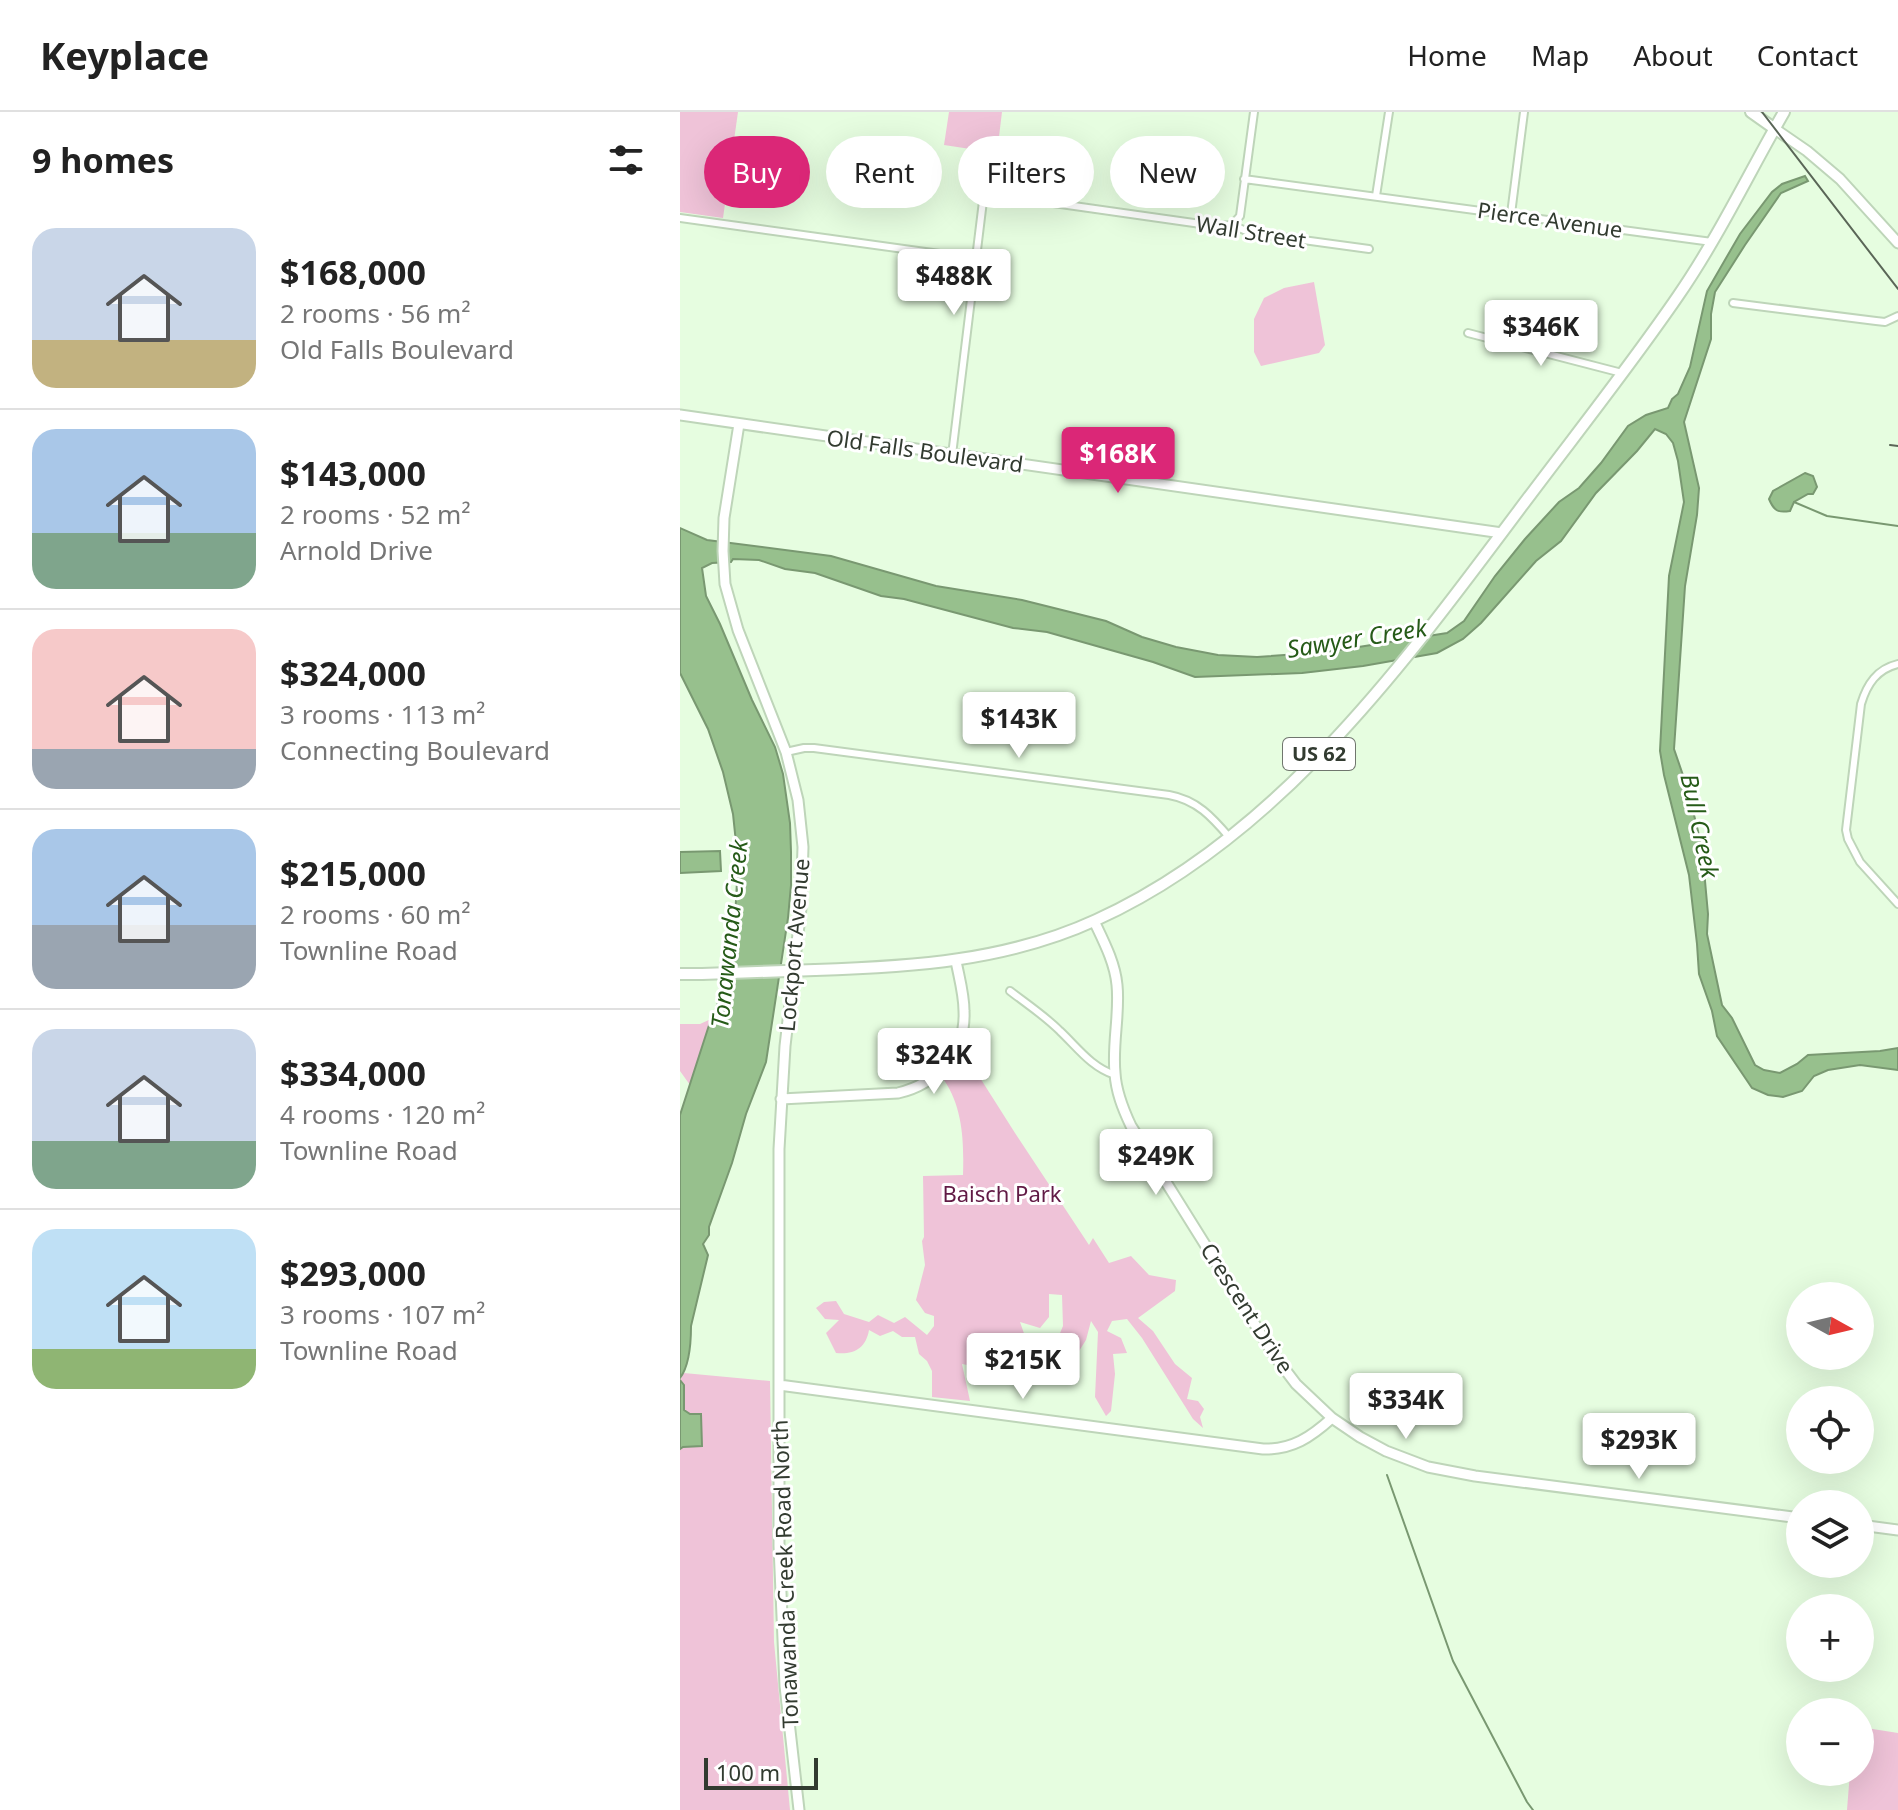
<!DOCTYPE html>
<html lang="en">
<head>
<meta charset="utf-8">
<style>
  :root { --surface:#fff; --page:#f2f2f2; --text:#222; --muted:#767676; --line:#e0e0e0; --accent:#db2777 }
  body { margin:0; font-family:"Noto Sans",sans-serif; background:var(--page); color:var(--text); height:100vh; display:flex; flex-direction:column; font-size:30px; white-space:nowrap }
  * { box-sizing:border-box; margin:0 }
  p { font-size:26px; color:var(--muted) }
  .icon { flex:none; width:44px; height:44px; fill:none; stroke:currentColor; stroke-width:2; stroke-linecap:round; stroke-linejoin:round }
  .map { position:relative; flex:1; overflow:hidden }
  .sheet { display:flex; flex-direction:column; background:var(--surface); width:680px }
  .sheet>* { flex:none }
  .hud { position:absolute; left:24px; top:24px; width:760px; height:72px; display:flex; gap:16px }
  .needle { width:52px; rotate:98deg }
  .buttons { position:absolute; left:1106px; top:1170px; display:grid; gap:16px }
  .buttons a { display:grid; place-items:center; width:88px; height:88px; border-radius:50%; background:var(--surface); box-shadow:0 8px 32px #0002; font-size:40px }
  .scale { position:absolute; left:24px; bottom:20px; width:114px; box-sizing:border-box; padding-left:8px; border:4px solid #323b30; border-top:0; font-size:22px; line-height:28px; white-space:nowrap; color:#323b30; -webkit-text-stroke:6px #fff; paint-order:stroke }
  .price { position:absolute; translate:-50% -68px; padding:0 18px; border-radius:8px; background:#fff; color:#222; font-size:26px; line-height:52px; filter:drop-shadow(0 2px 4px #0008) }
  .price::after { content:''; position:absolute; left:50%; top:48px; width:24px; height:18px; margin-left:-12px; background:inherit; clip-path:polygon(0 0,100% 0,50% 100%) }
  .price.active { background:var(--accent); color:#fff }
  ul { padding:0; list-style:none }
  li { display:flex; align-items:center; gap:24px; height:200px; padding:0 32px }
  li+li { border-top:2px solid var(--line) }
  li span { display:grid; place-items:center; flex:none; width:224px; height:160px; border-radius:24px; color:#555 }
  li>.icon { margin-inline-start:auto }
  span .icon { width:96px; height:96px; fill:#fffc; stroke-width:1 }
  li b { font-size:34px }
  h2 { display:flex; justify-content:space-between; align-items:center; height:96px; padding:0 32px; font-size:34px }
  .pill { padding:0 28px; border-radius:36px; background:var(--surface); box-shadow:0 8px 32px #0002; font-size:28px; line-height:72px }
  .pill.active { background:var(--accent); color:#fff }
  header { display:flex; align-items:center; gap:48px; box-sizing:border-box; height:112px; padding:0 40px; background:var(--surface); border-bottom:2px solid var(--line) }
  header strong { font-size:38px }
  nav { display:flex; gap:44px; margin-inline-start:auto; font-size:28px }
  main { display:flex; flex:1; min-height:0 }
  .map>svg:first-child { display:block }
</style>
</head>
<body>
<header>
<strong>Keyplace</strong>
<nav><a>Home</a><a>Map</a><a>About</a><a>Contact</a></nav>
</header>
<main>
<section class="sheet">
<h2>9 homes<svg class="icon" aria-label="filters" viewBox="0 0 24 24"><path d="M4 7h16M4 17h16"/><circle cx="9" cy="7" r="2"/><circle cx="15" cy="17" r="2"/></svg></h2>
<ul>
<li><span style="background:linear-gradient(#c9d6e8 70%,#c2b280 0)"><svg class="icon" aria-label="home" viewBox="0 0 24 24"><path d="M3 11l9-7 9 7M6 9v11h12V9"/></svg></span><div><b>$168,000</b><p>2 rooms · 56 m²</p><p>Old Falls Boulevard</p></div></li>
<li><span style="background:linear-gradient(#a9c7e8 65%,#7fa58c 0)"><svg class="icon" aria-label="home" viewBox="0 0 24 24"><path d="M3 11l9-7 9 7M6 9v11h12V9"/></svg></span><div><b>$143,000</b><p>2 rooms · 52 m²</p><p>Arnold Drive</p></div></li>
<li><span style="background:linear-gradient(#f6c9c9 75%,#9aa5b1 0)"><svg class="icon" aria-label="home" viewBox="0 0 24 24"><path d="M3 11l9-7 9 7M6 9v11h12V9"/></svg></span><div><b>$324,000</b><p>3 rooms · 113 m²</p><p>Connecting Boulevard</p></div></li>
<li><span style="background:linear-gradient(#a9c7e8 60%,#9aa5b1 0)"><svg class="icon" aria-label="home" viewBox="0 0 24 24"><path d="M3 11l9-7 9 7M6 9v11h12V9"/></svg></span><div><b>$215,000</b><p>2 rooms · 60 m²</p><p>Townline Road</p></div></li>
<li><span style="background:linear-gradient(#c9d6e8 70%,#7fa58c 0)"><svg class="icon" aria-label="home" viewBox="0 0 24 24"><path d="M3 11l9-7 9 7M6 9v11h12V9"/></svg></span><div><b>$334,000</b><p>4 rooms · 120 m²</p><p>Townline Road</p></div></li>
<li><span style="background:linear-gradient(#bfe0f5 75%,#8fb573 0)"><svg class="icon" aria-label="home" viewBox="0 0 24 24"><path d="M3 11l9-7 9 7M6 9v11h12V9"/></svg></span><div><b>$293,000</b><p>3 rooms · 107 m²</p><p>Townline Road</p></div></li>
</ul>
</section>
<div class="map">
<svg width="1218" height="1698" viewBox="0 0 1218 1698">
  <rect width="100%" height="100%" fill="#e6fde0"/>
  <path fill="#efc3d8" d="M0,0H58L43,106L0,100Z
    M269,0H322L317,41L264,33Z
    M634,170L645,233L639,241L581,254L574,240V207L584,186L604,176Z
    M31,907L10,973L0,959V912H20Z
    M283,939L335,1021L409,1133L413,1126L429,1151L451,1144L469,1163L496,1168L495,1179L458,1206L473,1219L495,1252L512,1266L507,1287L518,1289L524,1297L520,1305L523,1316L513,1307L462,1226L447,1207L432,1209L427,1219L441,1226L447,1241L433,1242L435,1262L431,1299L426,1304L415,1285L418,1220L411,1209L406,1228L399,1239L392,1258L385,1260L368,1250L383,1214L382,1183L369,1182V1205L360,1216L340,1210L347,1230L338,1234L335,1249L320,1252L311,1251L307,1240L303,1241L298,1255L282,1252L290,1289L252,1285V1259L247,1249L239,1242L235,1225H222L213,1219L200,1224L189,1218C186,1236 174,1243 156,1241L146,1221L159,1208L145,1207L136,1196L144,1190L156,1189L164,1202L189,1210L198,1203L214,1211L225,1205L247,1223L254,1214V1204L245,1201L236,1188L245,1153L242,1129L244,1125L243,1064L283,1063C284,1030 283,996 264,968L279,950Z
    M4,1261L90,1269L94,1530L110,1698H0V1337L3,1335L22,1334L21,1303L10,1302L4,1298V1273L0,1268Z
    M1180,1615L1218,1621V1698H1167L1170,1660H1180Z"/>
  <path fill="#97c08d" stroke="#799871" stroke-width="2" d="M1125,64L1128,69L1101,81L1065,133L1035,180L1031,202V227L1004,310L1019,376L1017,403L1005,474L994,637L1007,675L1018,719L1023,747L1028,802L1027,822L1042,893L1052,906L1075,953L1084,958L1100,961L1117,952L1128,943L1200,939L1218,936V958L1180,953L1148,958L1134,964L1122,979L1103,985L1088,983L1072,976L1037,924L1032,899L1019,862L1017,832L1009,763L984,663L980,639L989,464L1004,390L998,349L993,331L986,322L975,317L957,339L916,381L881,429L856,449L801,511L783,527L757,541L683,554L622,561L515,565L473,550L367,520L333,516L224,487L201,484L135,461L105,457L79,448L53,447L51,450L32,451L22,456L26,484L40,512L72,588L95,635L103,662L110,711L111,740V773L108,806L86,950L66,1002L52,1051L29,1115V1123L23,1132L28,1143L11,1214C11,1229 10,1253 0,1266V1003L31,907L41,884L54,826L58,750L53,702L43,660L28,617L0,561V416L27,428L151,444L256,474L342,488L426,509L462,525L496,535L538,543L577,545L647,540L767,521L784,509L815,464L845,427L879,390L899,376L921,351L948,314L966,303L988,296L992,287L998,282L1010,255L1027,179L1060,122L1092,80L1102,72Z
    M1125,361L1133,364L1137,375L1133,382H1128L1114,390L1110,399C1098,401 1094,399 1089,387L1093,379Z
    M40,739L41,759L0,761V740Z
    M0,1268L4,1273V1298L10,1302H21L22,1334L3,1335L0,1337Z"/>
  <g fill="none" stroke-linecap="round" stroke-linejoin="round">
    <path stroke="#799871" stroke-width="2" d="M1114,390L1147,404L1218,414
      M707,1363L773,1549L847,1690L853,1698"/>
    <defs>
      <path id="street" d="M564,67L1032,130
        M696,84L709,0
        M831,102L844,0
        M0,106L296,147
        M552,113L560,104L574,0
        M1053,191L1196,209L1205,210L1218,204
        M788,221L942,261
        M272,343L303,89L310,82L535,114L552,113L571,121L689,137
        M1218,552C1197,557 1187,572 1181,592L1166,718L1168,727L1180,750L1218,792
        M106,640L124,636H134L489,683C517,688 532,705 550,726
        M330,879C347,892 365,904 380,919C398,936 411,955 435,963"/>
      <path id="secondary" d="M1095,17L1127,39L1160,67L1218,131
        M0,303L822,421
        M59,312L44,406L43,439L45,472L58,518L106,640L118,688L123,735L121,796L105,934L99,1037V1434L105,1574L119,1698
        M414,809C424,830 435,851 437,873C440,902 432,932 435,961C436,980 443,997 451,1014L594,1243L616,1272L652,1306L680,1325L706,1339L748,1355L795,1364L1120,1406
        M101,987L218,981C257,972 286,940 284,899C284,882 279,865 276,849
        M99,1273L583,1337C612,1338 631,1325 652,1306
        M1180,1413L1218,1418"/>
      <path id="primary" d="M1071,0L1095,17
        M135,858C231,855 327,849 416,808C597,726 723,553 839,398C892,327 948,257 998,184C1038,126 1069,61 1104,0
        M0,862H22"/>
    </defs>
    <use href="#street" stroke="#bed5b9" stroke-width="10"/>
    <use href="#secondary" stroke="#bed5b9" stroke-width="13"/>
    <use href="#primary" stroke="#bed5b9" stroke-width="14"/>
    <use href="#street" stroke="#fff" stroke-width="6"/>
    <use href="#secondary" stroke="#fff" stroke-width="9"/>
    <use href="#primary" stroke="#fff" stroke-width="10"/>
    <path stroke="#5a6657" stroke-width="2" d="M1082,0L1218,177
      M1210,333L1218,334"/>
    <defs>
      <path id="primary-bridge" d="M22,862L135,858"/>
    </defs>
    <use href="#primary-bridge" stroke="#bed5b9" stroke-width="14" stroke-linecap="butt"/>
    <use href="#primary-bridge" stroke="#fff" stroke-width="10"/>
  </g>
  <g text-anchor="middle" stroke-width="6" stroke-linejoin="round" paint-order="stroke">
    <rect fill="#fff" stroke="#70766e" stroke-width="2" x="603" y="626" width="72" height="32" rx="6"/>
    <g font-size="20" font-weight="bold" fill="#323b30">
      <text x="639" y="649">US 62</text>
    </g>
    <g font-size="22" fill="#323b30" stroke="#fff">
      <text transform="translate(870 108) rotate(8)" y="8">Pierce Avenue</text>
      <text transform="translate(571 120) rotate(9)" y="8">Wall Street</text>
      <text transform="translate(245 339) rotate(8)" y="8">Old Falls Boulevard</text>
      <text transform="translate(114 833) rotate(-85)" y="8">Lockport Avenue</text>
      <text transform="translate(567 1196) rotate(57)" y="8">Crescent Drive</text>
      <text transform="translate(105 1462) rotate(-92)" y="8">Tonawanda Creek Road North</text>
    </g>
    <g font-size="22" fill="#611a45" stroke="#fff">
      <text x="322" y="1090">Baisch Park</text>
    </g>
    <g font-size="24" font-style="italic" fill="#265b18" stroke="#fff">
      <text transform="translate(677 527) rotate(-9)" y="8">Sawyer Creek</text>
      <text transform="translate(1019 714) rotate(78)" y="8">Bull Creek</text>
      <text transform="translate(50 822) rotate(-84)" y="8">Tonawanda Creek</text>
    </g>
  </g>
</svg>
<div class="buttons">
<a><svg class="needle" viewBox="-14 -14 28 28"><path d="M0-13l5 13h-10z" fill="#e53935"/><path d="M0 13l5-13h-10z" fill="#767676"/></svg></a>
<a><svg class="icon" aria-label="locate" viewBox="0 0 24 24"><circle cx="12" cy="12" r="6"/><path d="M12 2v4M12 18v4M2 12h4M18 12h4"/></svg></a>
<a><svg class="icon" aria-label="layers" viewBox="0 0 24 24"><path d="M12 4l9 5-9 5-9-5zM3 14l9 5 9-5"/></svg></a>
<a>+</a>
<a>−</a>
</div>
<div class="scale">100 m</div>
<b class="price" style="left:274px;top:205px">$488K</b>
<b class="price" style="left:861px;top:256px">$346K</b>
<b class="price active" style="left:438px;top:383px">$168K</b>
<b class="price" style="left:339px;top:648px">$143K</b>
<b class="price" style="left:254px;top:984px">$324K</b>
<b class="price" style="left:476px;top:1085px">$249K</b>
<b class="price" style="left:343px;top:1289px">$215K</b>
<b class="price" style="left:726px;top:1329px">$334K</b>
<b class="price" style="left:959px;top:1369px">$293K</b>
<div class="hud">
<a class="pill active">Buy</a>
<a class="pill">Rent</a>
<a class="pill">Filters</a>
<a class="pill">New</a>
</div>
</div>
</main>
</body>
</html>
